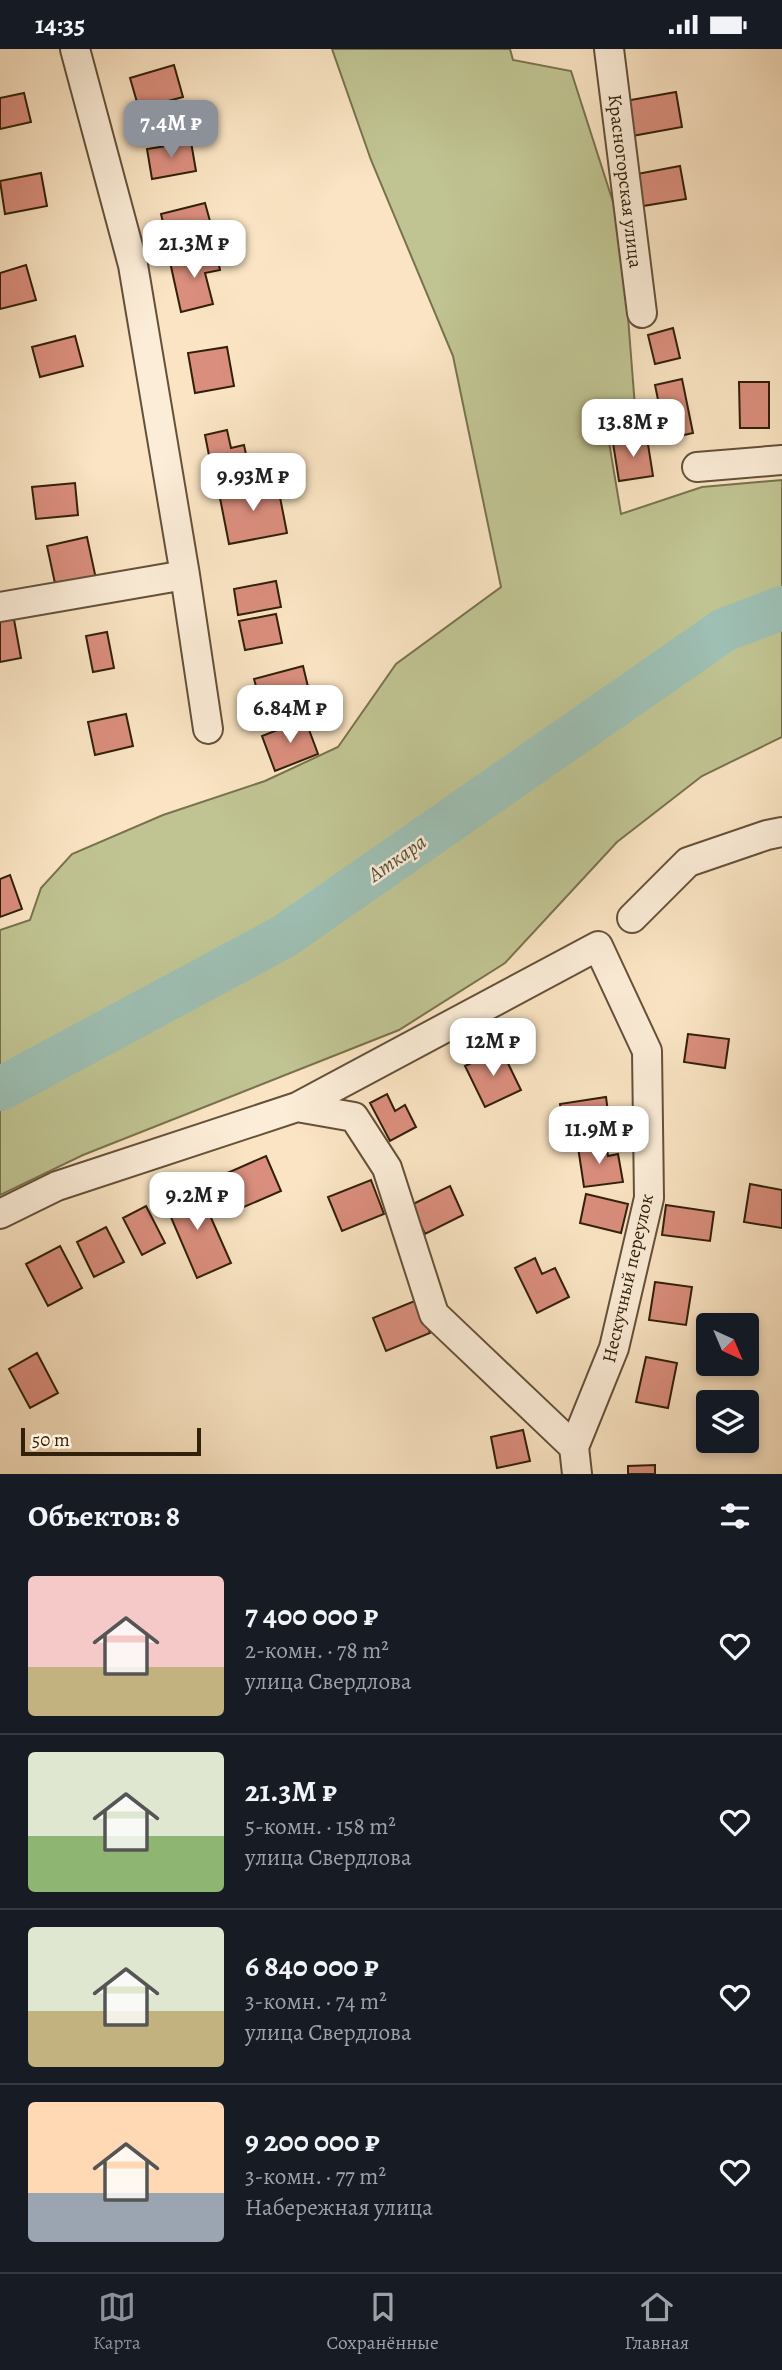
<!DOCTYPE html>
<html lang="ru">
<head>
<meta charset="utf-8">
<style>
  :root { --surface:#171b24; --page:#242831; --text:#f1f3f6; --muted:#9ea1a6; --line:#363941; --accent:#8c9099 }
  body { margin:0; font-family:Alegreya,serif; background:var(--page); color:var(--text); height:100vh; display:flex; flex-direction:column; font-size:26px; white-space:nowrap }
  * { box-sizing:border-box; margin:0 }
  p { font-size:23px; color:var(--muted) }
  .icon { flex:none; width:38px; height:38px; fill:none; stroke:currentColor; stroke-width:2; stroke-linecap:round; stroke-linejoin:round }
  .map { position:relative; height:1425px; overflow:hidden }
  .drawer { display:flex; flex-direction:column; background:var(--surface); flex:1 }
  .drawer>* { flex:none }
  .needle { width:46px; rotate:136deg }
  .fabs { position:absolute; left:696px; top:1264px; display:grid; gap:14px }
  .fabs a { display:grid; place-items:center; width:63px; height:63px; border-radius:7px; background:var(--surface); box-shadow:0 4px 10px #0003; font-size:35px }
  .scale { position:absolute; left:21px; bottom:18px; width:180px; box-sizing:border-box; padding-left:7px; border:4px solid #32200b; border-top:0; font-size:19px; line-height:24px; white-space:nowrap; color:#32200b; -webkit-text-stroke:5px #fcedd8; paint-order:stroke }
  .price { position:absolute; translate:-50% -60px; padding:0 16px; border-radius:14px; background:#fff; color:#222; font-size:23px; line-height:46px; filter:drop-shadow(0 2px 4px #0008) }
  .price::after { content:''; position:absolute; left:50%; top:42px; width:21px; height:16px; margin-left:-10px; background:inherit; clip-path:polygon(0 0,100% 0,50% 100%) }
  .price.active { background:var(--accent); color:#fff }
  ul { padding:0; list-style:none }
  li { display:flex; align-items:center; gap:21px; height:175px; padding:0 28px }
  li+li { border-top:2px solid var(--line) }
  li span { display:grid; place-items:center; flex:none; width:196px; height:140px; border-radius:7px; color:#555 }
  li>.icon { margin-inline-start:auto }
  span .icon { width:84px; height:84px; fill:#fffc; stroke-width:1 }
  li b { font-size:30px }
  h2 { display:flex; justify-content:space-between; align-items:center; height:84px; padding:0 28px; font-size:30px }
  .status { display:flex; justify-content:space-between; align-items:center; height:49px; padding:0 35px; background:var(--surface); direction:ltr }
  .status svg { height:19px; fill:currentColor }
  .tab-bar { display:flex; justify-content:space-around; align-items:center; height:98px; border-top:2px solid var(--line); background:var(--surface); font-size:19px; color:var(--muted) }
  .tab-bar a { display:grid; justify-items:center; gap:4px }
  .tab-bar .active { color:var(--accent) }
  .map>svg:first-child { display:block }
</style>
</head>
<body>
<div class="status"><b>14:35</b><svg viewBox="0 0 49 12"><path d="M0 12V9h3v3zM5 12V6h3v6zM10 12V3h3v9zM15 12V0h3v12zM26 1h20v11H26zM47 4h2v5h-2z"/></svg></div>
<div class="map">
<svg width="782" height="1425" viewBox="0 0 782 1425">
  <rect width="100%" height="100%" fill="#fae4c3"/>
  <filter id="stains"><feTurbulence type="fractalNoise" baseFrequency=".00286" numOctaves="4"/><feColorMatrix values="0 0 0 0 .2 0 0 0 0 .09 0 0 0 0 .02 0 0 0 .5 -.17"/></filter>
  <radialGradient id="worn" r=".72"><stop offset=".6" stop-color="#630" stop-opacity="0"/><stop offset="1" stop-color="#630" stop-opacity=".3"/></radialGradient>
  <path fill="#c0c492" stroke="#79724e" stroke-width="2" d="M332,0H510L513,11L571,22L621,178L635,358L605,369L621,465L702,438L782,431V688L702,727L617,793L505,914L399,981L83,1106L0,1146V881L30,871L41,839L72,805L163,766L265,732L338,698L396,615L501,538L453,307L371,111Z"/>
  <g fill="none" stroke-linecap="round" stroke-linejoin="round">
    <path stroke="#9ebfb3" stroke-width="44" d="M0,1040L283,888L724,581L782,559"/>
  </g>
  <path fill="#da8e7d" stroke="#32200b" stroke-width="2" d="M174,16L183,48L139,60L130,29Z
    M676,43L682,78L632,87L625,52Z
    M24,44L31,73L0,80V49Z
    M191,93L196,122L152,130L147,100Z
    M680,117L686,150L643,157L637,125Z
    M41,124L47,157L5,165L0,132Z
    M205,154L213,183L168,195L161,165Z
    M216,202L220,221L205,224L213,255L181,263L170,213Z
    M26,216L36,251L0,260V224Z
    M673,279L680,309L655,315L648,286Z
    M75,287L83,317L40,328L32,298Z
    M227,298L234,337L195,344L188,304Z
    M682,330L693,384L666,390L655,336Z
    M739,333H769V379H740Z
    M227,381L231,399L244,396L251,429L215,437L205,386Z
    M647,389L653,427L619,432L613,394Z
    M277,433L287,484L229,495L219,444Z
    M75,434L78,466L36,470L32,438Z
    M87,488L96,530L56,539L47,497Z
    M276,532L281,558L238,566L234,540Z
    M13,565L21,609L0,613V568Z
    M276,565L282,594L245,601L239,572Z
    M107,583L114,619L93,623L86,587Z
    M303,617L310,646L262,659L254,630Z
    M126,665L133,697L95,706L88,673Z
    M305,670L318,705L275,722L262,687Z
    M10,826L22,860L0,868V830Z
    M688,985L729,990L725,1019L684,1013Z
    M501,1000L521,1041L485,1058L465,1017Z
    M387,1045L395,1062L405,1056L416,1078L390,1092L370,1054Z
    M606,1048L611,1086L565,1092L560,1055Z
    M606,1094L608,1107L618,1105L623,1133L584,1138L578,1098Z
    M266,1107L281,1142L232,1163L216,1129Z
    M371,1131L384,1165L342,1182L328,1148Z
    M750,1135L782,1141V1179L744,1173Z
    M197,1137L231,1214L197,1229L164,1152Z
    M450,1137L463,1166L425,1185L411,1156Z
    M586,1145L628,1155L621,1184L580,1174Z
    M666,1156L714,1163L710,1192L662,1186Z
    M146,1157L165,1194L142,1206L123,1169Z
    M106,1178L124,1213L94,1228L77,1193Z
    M60,1197L82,1239L48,1257L26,1215Z
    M535,1209L542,1225L555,1219L569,1248L537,1264L515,1219Z
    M655,1233L692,1238L686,1276L649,1271Z
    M417,1251L430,1284L386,1302L373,1269Z
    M37,1304L58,1344L30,1359L9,1320Z
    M646,1308L677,1314L668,1359L636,1353Z
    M523,1381L530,1412L497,1419L491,1388Z
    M655,1416V1425H628V1417Z"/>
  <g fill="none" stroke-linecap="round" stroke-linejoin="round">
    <defs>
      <path id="minor" d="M75,0L133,216L185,526L208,680
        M609,0L642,264
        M697,418L782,411
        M0,558L185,526
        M632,869L688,813L767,786L782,783
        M297,1058L354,1068L387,1119L434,1265L574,1398
        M0,1165L57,1137L297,1058L598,897L647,1002L649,1149L614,1299L574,1398L577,1425"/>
    </defs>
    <use href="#minor" stroke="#645139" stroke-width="32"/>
    <use href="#minor" stroke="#fcedd8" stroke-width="28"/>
  </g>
  <g text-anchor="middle" stroke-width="5" stroke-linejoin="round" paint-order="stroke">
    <g font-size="19" fill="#32200b" stroke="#fcedd8">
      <text transform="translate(626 132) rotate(83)" y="7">Красногорская улица</text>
      <text transform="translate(627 1229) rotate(-77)" y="7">Нескучный переулок</text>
    </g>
    <g font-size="21" font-style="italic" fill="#52503d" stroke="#fcedd8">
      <text transform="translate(397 809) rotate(-35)" y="7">Аткара</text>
    </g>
  </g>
  <rect width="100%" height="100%" filter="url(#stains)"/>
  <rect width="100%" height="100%" fill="url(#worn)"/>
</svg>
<div class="fabs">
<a><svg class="needle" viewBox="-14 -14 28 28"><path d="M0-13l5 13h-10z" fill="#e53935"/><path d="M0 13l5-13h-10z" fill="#9ea1a6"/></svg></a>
<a><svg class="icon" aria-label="layers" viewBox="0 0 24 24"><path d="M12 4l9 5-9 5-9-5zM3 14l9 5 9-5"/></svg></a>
</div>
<div class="scale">50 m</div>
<b class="price active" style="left:171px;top:111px">7.4M ₽</b>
<b class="price" style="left:194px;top:231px">21.3M ₽</b>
<b class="price" style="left:633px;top:410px">13.8M ₽</b>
<b class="price" style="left:253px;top:464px">9.93M ₽</b>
<b class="price" style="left:290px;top:696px">6.84M ₽</b>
<b class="price" style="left:493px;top:1029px">12M ₽</b>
<b class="price" style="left:599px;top:1117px">11.9M ₽</b>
<b class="price" style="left:197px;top:1183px">9.2M ₽</b>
</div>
<section class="drawer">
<h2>Объектов: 8<svg class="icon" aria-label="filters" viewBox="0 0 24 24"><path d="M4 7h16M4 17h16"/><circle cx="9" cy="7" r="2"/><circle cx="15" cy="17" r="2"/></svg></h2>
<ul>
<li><span style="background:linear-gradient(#f6c9c9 65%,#c2b280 0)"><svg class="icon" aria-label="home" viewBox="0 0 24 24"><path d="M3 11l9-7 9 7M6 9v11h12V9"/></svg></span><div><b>7 400 000 ₽</b><p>2-комн. · 78 m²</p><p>улица Свердлова</p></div><svg class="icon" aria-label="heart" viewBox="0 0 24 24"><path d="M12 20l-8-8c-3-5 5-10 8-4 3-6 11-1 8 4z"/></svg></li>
<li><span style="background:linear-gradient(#dfe7d0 60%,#8fb573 0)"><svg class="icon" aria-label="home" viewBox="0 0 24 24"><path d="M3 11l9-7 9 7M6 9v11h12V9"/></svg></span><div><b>21.3M ₽</b><p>5-комн. · 158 m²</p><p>улица Свердлова</p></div><svg class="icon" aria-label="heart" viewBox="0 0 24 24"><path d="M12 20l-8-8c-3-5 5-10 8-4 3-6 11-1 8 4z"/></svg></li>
<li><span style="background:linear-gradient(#dfe7d0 60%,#c2b280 0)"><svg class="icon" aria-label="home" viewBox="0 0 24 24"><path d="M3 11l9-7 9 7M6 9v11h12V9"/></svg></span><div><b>6 840 000 ₽</b><p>3-комн. · 74 m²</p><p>улица Свердлова</p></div><svg class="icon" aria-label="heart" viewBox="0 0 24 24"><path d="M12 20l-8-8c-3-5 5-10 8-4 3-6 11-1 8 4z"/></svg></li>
<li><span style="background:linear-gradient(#ffd9b3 65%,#9aa5b1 0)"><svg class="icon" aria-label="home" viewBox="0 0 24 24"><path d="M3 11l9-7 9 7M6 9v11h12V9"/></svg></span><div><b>9 200 000 ₽</b><p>3-комн. · 77 m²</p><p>Набережная улица</p></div><svg class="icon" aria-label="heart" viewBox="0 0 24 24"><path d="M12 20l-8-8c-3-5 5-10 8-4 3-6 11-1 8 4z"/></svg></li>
</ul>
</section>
<nav class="tab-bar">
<a class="active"><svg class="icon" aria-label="map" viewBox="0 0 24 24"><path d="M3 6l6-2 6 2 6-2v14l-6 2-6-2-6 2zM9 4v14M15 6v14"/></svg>Карта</a>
<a><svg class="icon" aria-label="saved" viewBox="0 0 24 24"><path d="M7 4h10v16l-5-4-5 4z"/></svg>Сохранённые</a>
<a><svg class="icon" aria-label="home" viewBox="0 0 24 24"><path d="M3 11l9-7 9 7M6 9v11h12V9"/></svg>Главная</a>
</nav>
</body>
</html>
